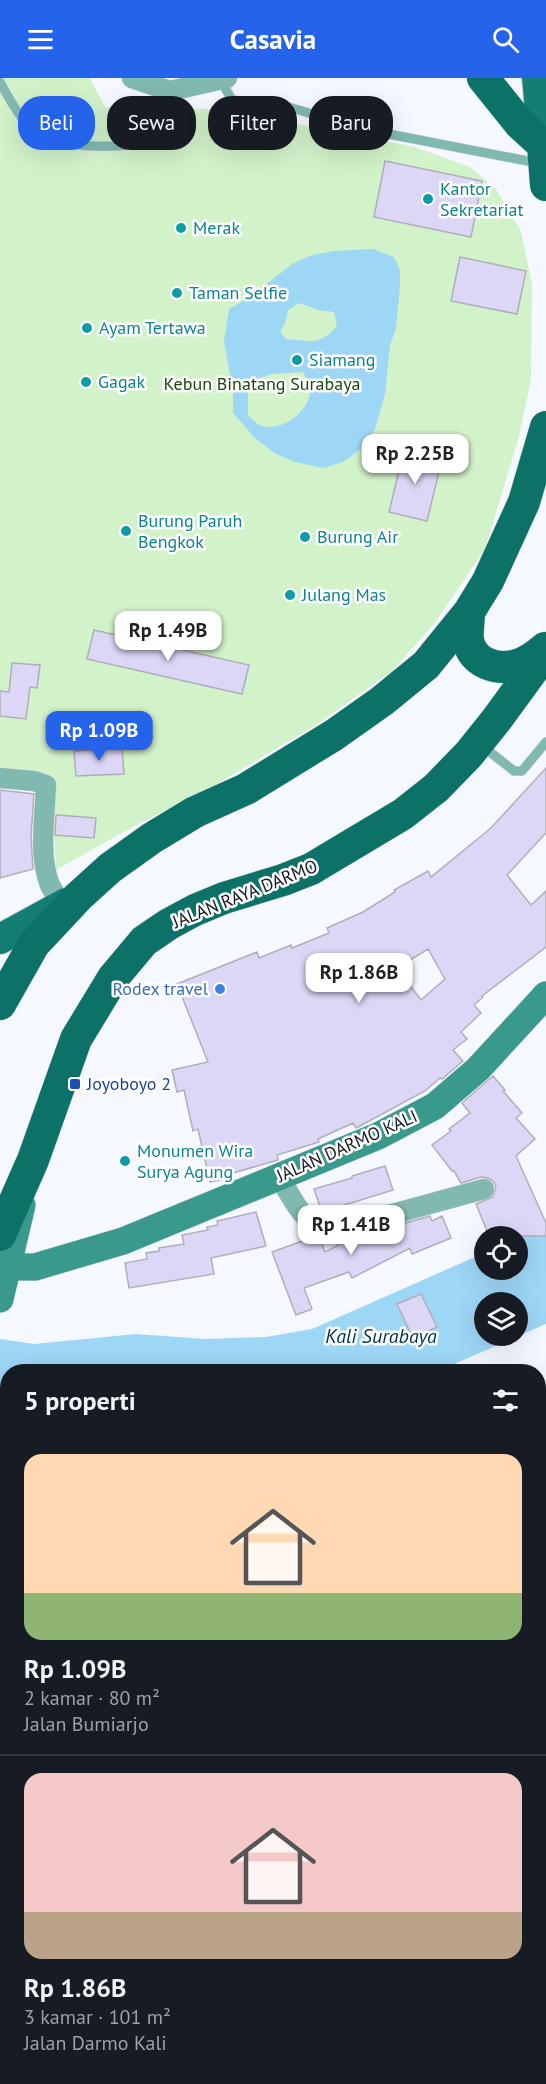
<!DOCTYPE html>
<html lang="id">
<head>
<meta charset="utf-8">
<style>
  :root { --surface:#171b24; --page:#20242c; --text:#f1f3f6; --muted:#9ea1a6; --line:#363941; --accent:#2563eb }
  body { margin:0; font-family:"PT Sans",sans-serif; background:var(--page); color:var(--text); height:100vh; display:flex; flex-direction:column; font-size:22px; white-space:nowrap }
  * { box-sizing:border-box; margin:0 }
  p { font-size:20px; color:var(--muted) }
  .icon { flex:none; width:33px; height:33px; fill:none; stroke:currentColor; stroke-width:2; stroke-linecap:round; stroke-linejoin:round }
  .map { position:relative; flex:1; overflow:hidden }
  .panel { position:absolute; left:0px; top:1286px; width:546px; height:722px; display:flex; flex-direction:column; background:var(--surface); border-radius:24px 24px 0 0; box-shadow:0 6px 24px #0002 }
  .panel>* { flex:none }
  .guide { position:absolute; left:18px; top:18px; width:510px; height:54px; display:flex; gap:12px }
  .buttons { position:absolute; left:474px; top:1148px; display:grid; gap:12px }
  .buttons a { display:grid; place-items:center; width:54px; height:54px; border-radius:50%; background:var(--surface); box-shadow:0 6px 24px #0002; font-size:30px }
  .price { position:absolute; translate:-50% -51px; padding:0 14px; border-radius:12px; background:#fff; color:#222; font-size:20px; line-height:39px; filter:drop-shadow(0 2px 3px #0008) }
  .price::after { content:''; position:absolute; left:50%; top:36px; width:18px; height:14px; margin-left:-9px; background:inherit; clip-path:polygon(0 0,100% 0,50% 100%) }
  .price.on { background:var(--accent); color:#fff }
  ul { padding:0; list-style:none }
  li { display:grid; align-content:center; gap:12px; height:318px; padding:0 24px }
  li+li { border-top:2px solid var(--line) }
  li span { display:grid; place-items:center; height:186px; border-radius:18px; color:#555 }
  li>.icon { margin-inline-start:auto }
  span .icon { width:108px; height:108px; fill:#fffc; stroke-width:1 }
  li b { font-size:26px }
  h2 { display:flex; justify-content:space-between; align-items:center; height:72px; padding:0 24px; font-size:26px }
  .pill { padding:0 21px; border-radius:24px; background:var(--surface); box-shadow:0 6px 24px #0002; font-size:21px; line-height:54px }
  .pill.on { background:var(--accent); color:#fff }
  header { display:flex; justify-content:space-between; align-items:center; height:78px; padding:0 24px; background:var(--accent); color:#fff; font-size:27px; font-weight:700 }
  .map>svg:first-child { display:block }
</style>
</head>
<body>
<header><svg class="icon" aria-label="menu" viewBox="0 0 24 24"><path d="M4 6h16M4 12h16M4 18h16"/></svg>Casavia<svg class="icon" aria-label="search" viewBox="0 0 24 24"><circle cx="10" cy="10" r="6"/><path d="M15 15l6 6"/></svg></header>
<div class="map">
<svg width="546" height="2006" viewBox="0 0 546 2006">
  <rect width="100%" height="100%" fill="#f5f9ff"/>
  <path fill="#d2f2ca" d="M0,0H90L105,29L218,31L415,69L470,89L496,111L521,153L532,206L531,301L519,359L485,471L434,546L391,594L313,649L215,707L129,751L56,792L51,700L0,697Z"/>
  <path fill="#9ed6f6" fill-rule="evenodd" d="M373,171L394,179L400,192V208L396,250L390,267L385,316L375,351L361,371L343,384L323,390L295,384L276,376L257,362L233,335V313L224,264L229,231L250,219L292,186L312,177L334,173ZM299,225L319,232L334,234L337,248C321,268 309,263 286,261L280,254L286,243L288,232ZM303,294C305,299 310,306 310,311C311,334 280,356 259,347C256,345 252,340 248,338V314L253,303L271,296Z
    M546,1148V1246L438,1293H8L7,1486L0,1484V1261L34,1266L136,1256L206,1261L266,1259L312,1251L484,1175V1191H518V1161ZM484,1224H518V1257H484Z
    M546,1336V1452L541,1464L544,1475L546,1476V1637L538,1635V1338Z"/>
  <path fill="#ddd7f7" stroke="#afaeb8" stroke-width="1.5" fill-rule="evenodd" d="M385,83L482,103L471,159L374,139Z
    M460,179L526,193L517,236L451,223Z
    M404,372L442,381L427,443L389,434Z
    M94,552L249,587L242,616L87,581Z
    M12,585L40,587L37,610L30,609L26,641L0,638V613L9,614Z
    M122,670L124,696L76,698L74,673Z
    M546,690V755L507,797L531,827L546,813V869L482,918L483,919L474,927L481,935L461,954L467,961L453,972L463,983L442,1001L440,1000L425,1013L358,1049L356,1050L353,1045L318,1061L319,1064L277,1077L278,1082L226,1097L227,1101L210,1104L198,1051L193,1053L184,1012L177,1014L172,992L208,984L177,906L257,874L259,880L291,867L292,870L329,855L327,850L363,834L395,814L394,812L428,793L431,799L491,750ZM428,871L445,901L421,922L397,890Z
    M0,712L34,716L31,758L33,791L0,800Z
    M56,737L96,740L94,760L55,757Z
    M493,998L505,1012L503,1013L522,1035L516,1040L535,1061L516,1078L546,1145V1158H489L476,1126L493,1119L496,1108L493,1103L488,1100L481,1099L461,1105L454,1093H452L432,1067L451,1053L449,1051L470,1035L462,1025Z
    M385,1088L393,1112L322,1134L314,1111L352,1100V1098Z
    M256,1134L266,1168L211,1180L214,1196L129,1210L125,1185L147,1181L146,1175L159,1173V1170L184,1166L182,1157L208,1152L207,1149L218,1147L217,1143Z
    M430,1138L432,1143L442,1138L451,1160L412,1176L410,1170L352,1200L349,1194L304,1210L312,1231L296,1237L272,1174L316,1158L319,1159L325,1174L352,1160Z
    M421,1216L437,1249L413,1260L397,1226Z"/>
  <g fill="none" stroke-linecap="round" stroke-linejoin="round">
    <defs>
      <path id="service" d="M221,3L232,22L288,29L373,53L538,85
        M0,4C11,24 24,50 46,60C67,70 142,73 158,57C169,47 169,26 170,13
        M481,667L514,693H522L546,664"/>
      <path id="minor" d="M132,0L170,13L227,0
        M0,700L34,703L46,707C45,739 38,777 50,807C53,814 59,821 63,827
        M278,1098C301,1132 303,1154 349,1148L484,1111
        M0,1508L8,1509
        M0,1894L8,1895
        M538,1965L546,1980"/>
      <path id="secondary" d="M9,1189H35L123,1163L378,1058L435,1028L478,991L546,917
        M0,1221L22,1127"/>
      <path id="primary" d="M537,0L543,67
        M0,861L66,825
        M0,1687L8,1685
        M538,1687L546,1688"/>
      <path id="trunk" d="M483,0L520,46L543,67L546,107
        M469,534C469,543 467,554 468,562C472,585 497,593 517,587C527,584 537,577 545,570
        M0,926L34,866L78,819L110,790L152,760L195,734L246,711L334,657L382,623L426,587L469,534L488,503L524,424L546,349
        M0,1157L33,1082L76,961L113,900L144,863L169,846L195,832L224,820L283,802L311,791L403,736L436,710L469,676L497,641L546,574"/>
    </defs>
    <use href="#service" stroke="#d2d5db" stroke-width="10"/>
    <use href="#minor" stroke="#d2d5db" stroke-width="21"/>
    <use href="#secondary" stroke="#d2d5db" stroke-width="28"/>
    <use href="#primary" stroke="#d2d5db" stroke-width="32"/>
    <use href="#trunk" stroke="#d2d5db" stroke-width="33"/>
    <use href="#service" stroke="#81b9b0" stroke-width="9"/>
    <use href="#minor" stroke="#81b9b0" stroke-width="20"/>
    <use href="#secondary" stroke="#3a998d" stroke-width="27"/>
    <use href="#primary" stroke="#147e73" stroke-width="30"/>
    <use href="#trunk" stroke="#0c7268" stroke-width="32"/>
  </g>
  <g fill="#0f9aa8" stroke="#fff" stroke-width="2">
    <circle cx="428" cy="121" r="6"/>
    <circle cx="181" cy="150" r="6"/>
    <circle cx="177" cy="215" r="6"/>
    <circle cx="87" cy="250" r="6"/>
    <circle cx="297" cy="282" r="6"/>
    <circle cx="86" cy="304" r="6"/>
    <circle cx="126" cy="453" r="6"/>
    <circle cx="305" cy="459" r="6"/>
    <circle cx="290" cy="517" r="6"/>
    <circle cx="125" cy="1083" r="6"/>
  </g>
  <circle fill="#3f7fe0" stroke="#fff" stroke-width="2" cx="220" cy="911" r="6"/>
  <rect fill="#1a4fb4" stroke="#fff" stroke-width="2" x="69" y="1000" width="12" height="12" rx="3"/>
  <g text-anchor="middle" stroke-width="5" stroke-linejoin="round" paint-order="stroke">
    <g font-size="18" fill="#0d838f" stroke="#fff" text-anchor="start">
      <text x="440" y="117">Kantor<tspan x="440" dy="21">Sekretariat</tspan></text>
      <text x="193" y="156">Merak</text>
      <text x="189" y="221">Taman Selfie</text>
      <text x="99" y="256">Ayam Tertawa</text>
      <text x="309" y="288">Siamang</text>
      <text x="98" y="310">Gagak</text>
      <text x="138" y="449">Burung Paruh<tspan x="138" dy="21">Bengkok</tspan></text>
      <text x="317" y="465">Burung Air</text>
      <text x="302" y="523">Julang Mas</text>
      <text x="137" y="1079">Monumen Wira<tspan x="137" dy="21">Surya Agung</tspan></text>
    </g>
    <g font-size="18" fill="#1a490c" stroke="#fff">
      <text x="262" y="312">Kebun Binatang Surabaya</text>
    </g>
    <g font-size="18" fill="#181a1e" stroke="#fff">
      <text transform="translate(245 816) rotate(-22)" y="6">JALAN RAYA DARMO</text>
      <text transform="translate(347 1068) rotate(-24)" y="6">JALAN DARMO KALI</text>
    </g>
    <g font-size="18" fill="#366cbe" stroke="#fff" text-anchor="end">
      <text x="208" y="917">Rodex travel</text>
    </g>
    <g font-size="18" fill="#164399" stroke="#fff" text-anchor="start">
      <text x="87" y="1012">Joyoboyo 2</text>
    </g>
    <g font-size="20" font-style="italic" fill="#023449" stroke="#fff">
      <text x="381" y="1265">Kali Surabaya</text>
    </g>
  </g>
</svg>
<div class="buttons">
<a><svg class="icon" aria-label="locate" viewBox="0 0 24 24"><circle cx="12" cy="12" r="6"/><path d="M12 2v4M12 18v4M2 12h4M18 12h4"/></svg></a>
<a><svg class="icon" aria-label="layers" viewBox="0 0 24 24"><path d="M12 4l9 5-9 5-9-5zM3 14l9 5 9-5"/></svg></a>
</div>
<b class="price" style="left:415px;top:407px">Rp 2.25B</b>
<b class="price" style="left:168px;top:584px">Rp 1.49B</b>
<b class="price on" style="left:99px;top:684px">Rp 1.09B</b>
<b class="price" style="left:359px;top:926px">Rp 1.86B</b>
<b class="price" style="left:351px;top:1178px">Rp 1.41B</b>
<div class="guide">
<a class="pill on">Beli</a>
<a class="pill">Sewa</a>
<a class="pill">Filter</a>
<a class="pill">Baru</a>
</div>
<section class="panel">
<h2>5 properti<svg class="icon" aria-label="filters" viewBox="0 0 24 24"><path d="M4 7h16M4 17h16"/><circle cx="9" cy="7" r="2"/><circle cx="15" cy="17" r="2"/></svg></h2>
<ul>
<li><span style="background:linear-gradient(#ffd9b3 75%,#8fb573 0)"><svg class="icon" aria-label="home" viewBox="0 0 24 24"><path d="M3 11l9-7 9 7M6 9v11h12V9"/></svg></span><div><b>Rp 1.09B</b><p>2 kamar · 80 m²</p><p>Jalan Bumiarjo</p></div></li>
<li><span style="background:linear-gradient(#f6c9c9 75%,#b9a48a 0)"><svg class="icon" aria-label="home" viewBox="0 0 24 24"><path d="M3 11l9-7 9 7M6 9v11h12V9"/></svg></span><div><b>Rp 1.86B</b><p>3 kamar · 101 m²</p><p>Jalan Darmo Kali</p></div></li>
</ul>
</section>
</div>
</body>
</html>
